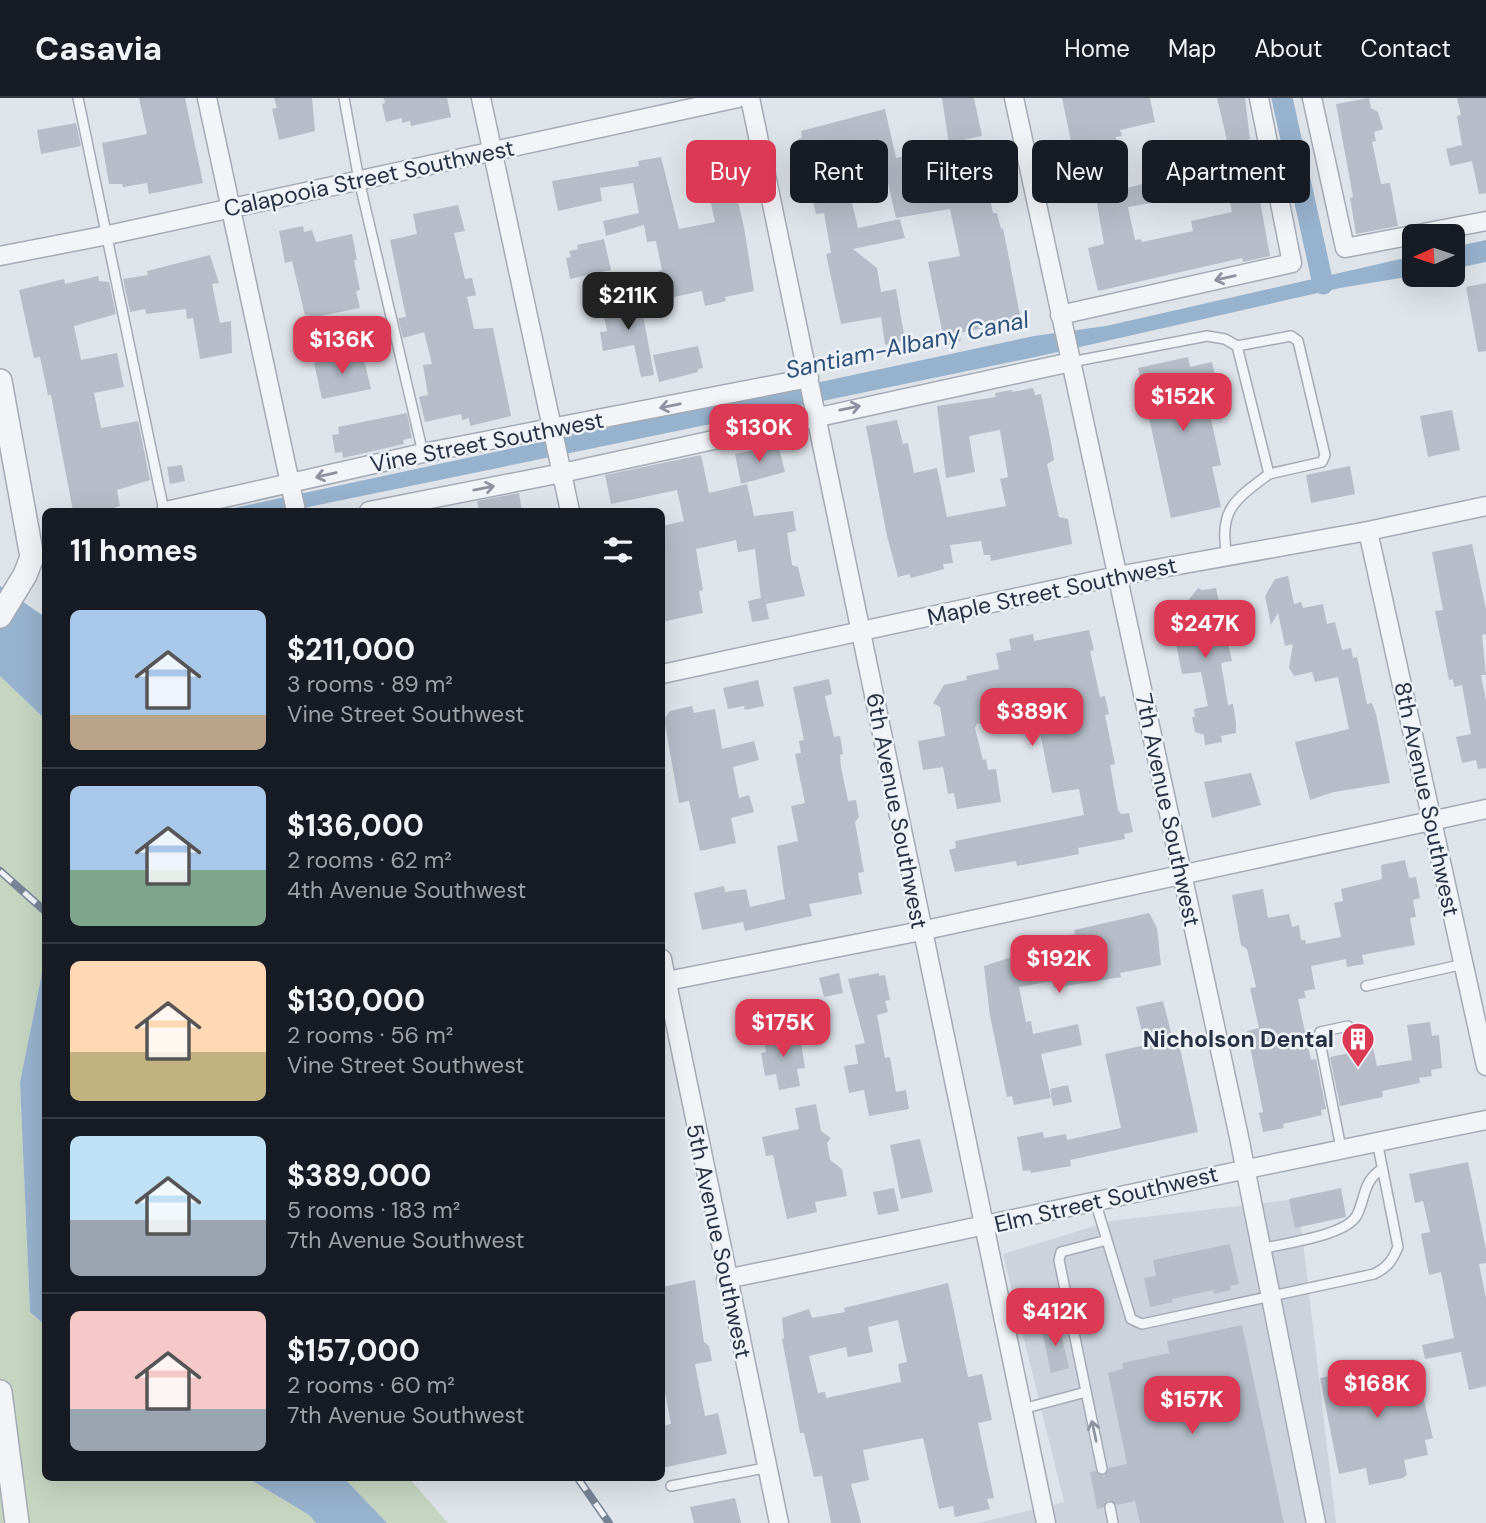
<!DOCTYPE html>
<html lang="en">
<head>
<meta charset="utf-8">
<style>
  :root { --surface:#171b24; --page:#20242c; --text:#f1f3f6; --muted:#9ea1a6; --line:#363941; --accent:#db3954 }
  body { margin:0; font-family:"DM Sans",sans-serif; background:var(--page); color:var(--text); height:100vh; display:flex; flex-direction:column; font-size:26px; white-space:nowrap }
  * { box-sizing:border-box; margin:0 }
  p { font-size:23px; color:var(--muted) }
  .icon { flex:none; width:38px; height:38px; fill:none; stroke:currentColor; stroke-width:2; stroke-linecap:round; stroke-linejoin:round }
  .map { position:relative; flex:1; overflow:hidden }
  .sheet { position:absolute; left:42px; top:410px; width:623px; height:973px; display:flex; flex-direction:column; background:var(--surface); border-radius:10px; box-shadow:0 7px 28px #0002 }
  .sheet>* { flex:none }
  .hud { position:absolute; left:686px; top:42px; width:665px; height:63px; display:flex; gap:14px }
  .needle { width:46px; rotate:267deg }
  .fabs { position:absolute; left:1402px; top:126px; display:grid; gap:14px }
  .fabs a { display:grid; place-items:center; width:63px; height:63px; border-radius:10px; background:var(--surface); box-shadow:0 7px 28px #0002; font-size:35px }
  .price { position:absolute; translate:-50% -60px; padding:0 16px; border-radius:14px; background:var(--accent); color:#fff; font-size:23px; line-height:46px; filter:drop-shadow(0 2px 4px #0008) }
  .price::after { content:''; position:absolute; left:50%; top:42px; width:21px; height:16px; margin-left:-10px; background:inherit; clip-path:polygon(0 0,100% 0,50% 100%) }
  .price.on { background:#222; color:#fff }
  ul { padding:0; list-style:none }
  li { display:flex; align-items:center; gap:21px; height:175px; padding:0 28px }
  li+li { border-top:2px solid var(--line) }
  li span { display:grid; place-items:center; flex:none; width:196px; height:140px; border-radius:10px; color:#555 }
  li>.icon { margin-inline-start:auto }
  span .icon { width:84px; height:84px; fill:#fffc; stroke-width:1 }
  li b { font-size:30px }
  h2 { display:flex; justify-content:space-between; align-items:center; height:84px; padding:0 28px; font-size:30px }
  .pill { padding:0 24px; border-radius:10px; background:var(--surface); box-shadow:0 7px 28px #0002; font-size:24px; line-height:63px }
  .pill.on { background:var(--accent); color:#fff }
  header { display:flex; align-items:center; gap:42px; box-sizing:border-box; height:98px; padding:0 35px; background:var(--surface); border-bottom:2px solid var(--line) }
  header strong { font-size:33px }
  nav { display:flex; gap:38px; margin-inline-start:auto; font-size:24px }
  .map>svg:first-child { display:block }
</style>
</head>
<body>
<header>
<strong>Casavia</strong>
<nav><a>Home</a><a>Map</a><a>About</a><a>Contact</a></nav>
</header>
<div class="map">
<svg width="1486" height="1425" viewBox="0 0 1486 1425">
  <rect width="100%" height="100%" fill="#dfe4ea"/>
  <path fill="#cdd3dc" d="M1298,1101L1336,1425H978L1064,1404L1003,1156L1111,1123Z"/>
  <path fill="#c5d5c0" d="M0,578L45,621V860L20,984L30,1214L45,1227L46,1379H246L309,1417L316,1425H0Z
    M343,1379H408L448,1425H387Z"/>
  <path fill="#97b2cd" d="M1486,142V164L1453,171V149Z
    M1414,158V177H1419L1340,190L1040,258L289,413H220L1034,238L1106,228Z
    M0,488L45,519V621L0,578Z
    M45,860L46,1227H45L30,1214L20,984Z
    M246,1379H343L387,1425H316L309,1417Z"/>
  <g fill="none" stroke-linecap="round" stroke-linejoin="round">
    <path stroke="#97b2cd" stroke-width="21" d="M1282,0L1323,186"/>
  </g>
  <path fill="#b6bdc8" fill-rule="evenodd" d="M139,0H185L203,85L149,96L147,85L123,89L122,86H109L102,45L147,36Z
    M274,0H312L315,33L279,42L272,11L277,10Z
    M384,0H447L451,19L411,28L410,23L402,25V20L386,24L382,6L385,5Z
    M942,0H974L982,38L963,42L971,74L984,71L993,115H997L1001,131L1003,130L1021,222L959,235L961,243L945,247L928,164L960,158L950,111L896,120L885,72L852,76L855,91L849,92L858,130L900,121L905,140L853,151L877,170L881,194L896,191L905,242L885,247L881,219L841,226L826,156L831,155L824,115L816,116L798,41L802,40L801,33L885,11L896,60L932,52L949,47Z
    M1062,0H1150L1155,24L1120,32L1122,38L1116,39L1118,48L1112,49L1122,91L1147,85L1151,105L1128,109L1135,142L1141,141L1142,144L1193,133L1191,123L1232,114L1220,57L1230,55L1217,0H1245L1250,41L1244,43L1253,86H1257L1270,158L1243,164L1242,160L1098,193L1088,150L1104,146L1096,100L1100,99L1095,68L1090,69L1086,55L1074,58Z
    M1369,0L1371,10L1378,14L1383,31L1374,34L1376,43L1372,44L1381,86L1390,85L1398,128L1356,136L1350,100L1353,99L1336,6Z
    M1457,0H1486V95L1479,96L1472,63L1450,68L1446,51L1462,47L1457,18L1461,17Z
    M76,25L81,48L41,56L37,32Z
    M717,47L718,51L725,50L744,129L754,193L725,199L726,203L705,208L702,193L664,201L658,173L662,172L656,143L647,144L644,127L606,138L603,123L639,115L633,85L600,90L602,103L558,113L552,83L639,68L638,63L661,59L679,131L715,124L700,55L701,50Z
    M458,107L465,133L454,135L465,181L472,180L476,197L467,199L474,231L493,230L511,318L470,328L469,320L462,322L461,316L425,324L419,299L428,297L423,267L432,266L424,234L403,240L398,220L406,219L390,142L417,136L413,116Z
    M303,128L304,134L312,132L316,144L352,136L357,162H354L360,192L356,193L360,210L310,220L309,217L305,218L292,163L285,165L279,133Z
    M604,141L611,172L570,181L566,160L571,159L569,153L578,151L577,147Z
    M210,157L219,185L212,186L220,225L231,223L232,255L200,261L193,220L187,221L186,211L146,216L145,211L130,214L123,181L148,177L147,173Z
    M98,178L99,183L109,184L116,216L74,228L81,262L117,255L124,289L94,295L101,330L138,323L150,382L117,392L120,408L103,413H73L51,297H48L40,259L34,260L19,192L64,181L65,186Z
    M1486,185V253L1478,254L1466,189Z
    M640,200L654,277L641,279L634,247L603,253L600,234L607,233L602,211L609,210L608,206Z
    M385,222L389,253L369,257L363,226Z
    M698,248L703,270L698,271V274L659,284L653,257Z
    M362,254L371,291L322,301L314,265Z
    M1188,259L1190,269L1212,264L1219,295L1206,298L1221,367L1212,369L1221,409L1171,420L1138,270Z
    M1033,290L1035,297L1041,296L1051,344L1054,362L1047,366L1059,419L1068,421L1072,446L991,463L990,457H984L981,443L950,447L953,465L943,466L944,471L911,480L910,476L898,479L887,438L866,328L897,322L903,346L908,345L914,375L937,370L947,419L1006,408L1000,381L1008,379L1000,332L969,338L975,374L946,380L937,308L996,299L995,295L1012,292V294Z
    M1452,312L1460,352L1428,359L1420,318Z
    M407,315L412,340L403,342L404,346L343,360L342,354L335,355L332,337L339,336L338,329Z
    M773,348L774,351L779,350L785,374L741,386L735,356Z
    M701,357L709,395L747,386L754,418L793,413L796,433L787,435L792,467L798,469L805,498L766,506L769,521L752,524L748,503L761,500L755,451L738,454L736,442L696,451L703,492L699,493L703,515L662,524V428L684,423L677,392L611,406L605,377Z
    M182,367L185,383L170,386L167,369Z
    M1350,368L1355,396L1311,405L1306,377Z
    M519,395L522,413H479L477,403Z
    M1472,446L1486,511V536L1482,537L1486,577H1481L1486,603V670L1478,671L1476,662L1462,665L1456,639L1471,636L1462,587L1454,589L1453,581L1449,582L1435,513L1443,512L1432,454Z
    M1288,478L1294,506L1301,504L1303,510L1323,506L1327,526L1335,524L1342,552L1351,550L1353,560L1357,559L1367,606L1372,605L1376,616L1390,685L1334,694L1310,702L1295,644L1349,631L1338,579L1315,584L1312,574L1294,578L1289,570L1293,546L1285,548L1278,515L1271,527L1265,498L1275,481Z
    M1198,490L1202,492L1216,490L1232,563L1221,565L1228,607L1233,606L1236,625V635L1221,638L1222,644L1205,647L1204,637L1195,634L1192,619H1195L1194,611L1208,608L1201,574L1182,576L1168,506L1188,503Z
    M1089,532L1094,552L1090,553L1100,599L1105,598L1109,616L1105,617L1115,666L1110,667L1118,712L1121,716L1129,715L1133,734L1124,736L1125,741L1078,750L1079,756L1017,768L1016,763L955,774L949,752L956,750L955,743L1084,717L1079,691L1052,695L1036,614L977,626L975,630L983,662L986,661L988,672L996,671L1001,704L957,711L954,695L948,696L943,669L923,672L918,643L945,638L940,609L933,605L944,587L967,582L966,578L999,571L996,555L1011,552L1009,541L1033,536L1034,543Z
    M829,581L832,596L825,598L834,639L840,638L843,656L840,657L841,669L848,703L856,702L859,719L855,724L864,774L858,775L862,796L809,806L812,818L745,833L743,824L702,832L694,795L724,788L725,794L746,791L750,809L785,801L777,748L798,743L791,708L805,705L795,656L801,655L799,643L804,642L793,589Z
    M758,582L764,608L745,612L744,608L728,611L723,590Z
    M692,608L694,615L715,611L722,651L754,643L759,662L733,669L739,700L749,697L754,714L731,720L736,745L700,753L689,703L679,705L664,621L670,613Z
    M1251,675L1261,707L1212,720L1204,684Z
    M1405,762L1409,780L1416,779L1420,800L1413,802L1416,819L1410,820L1415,847L1362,857L1364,866L1347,869L1346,861L1311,868L1315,891L1304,893L1306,900L1298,901L1311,962L1316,961L1326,1011L1321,1012L1322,1017L1283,1026L1284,1030L1263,1034L1259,1015L1263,1014L1247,933L1259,930L1250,890L1256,889L1247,851L1241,847L1232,797L1263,791L1268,820L1289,816L1292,829L1299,827L1301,842H1305L1306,846L1341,839L1334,805L1343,803L1341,791L1382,781L1381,767Z
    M1149,815L1157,830L1161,867L1120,875L1121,879L1054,890L1052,883L1019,889L1026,924L1031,923L1033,936L1078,926L1082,947L1041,956L1051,1000L1014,1007L1012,998L1007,999L990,918L984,868L1018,857L1019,863L1057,857L1056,852L1066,850L1064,838L1075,836L1074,832Z
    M839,875L843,895L824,899L819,880Z
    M879,875V878L885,877L890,902L885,903L888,914L877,917L885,960L890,959L896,994L906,992L909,1011L869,1018L864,992L849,995L844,968L858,966L855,947L865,945L848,881Z
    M1163,903L1173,942L1178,941L1198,1034L1070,1062L1071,1068L1031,1075L1030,1072L1023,1073L1017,1039L1043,1034L1044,1040L1066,1036L1067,1042L1121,1030L1105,956L1145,947L1136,909Z
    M1430,924L1432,938L1439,937L1442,970L1431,972L1432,978L1419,980L1420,985L1382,993L1383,999L1340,1008L1330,959L1373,950L1377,968L1412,962L1407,927Z
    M789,932L792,946L801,944L805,970L797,971L800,988L779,992L776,976L765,978L761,955L766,954L763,937Z
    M1068,987L1072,1004L1053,1008L1050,991Z
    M816,1006L821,1033L831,1040L827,1045L830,1062L842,1071L847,1098L815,1104L817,1114L787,1121L773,1057L766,1058L762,1039L799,1031L795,1010Z
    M920,1041L933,1094L901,1101L890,1047Z
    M1468,1064L1486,1151V1165L1479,1166L1486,1200V1288L1469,1292L1461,1254L1425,1261L1422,1247L1454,1240L1441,1174L1429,1177L1421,1136L1430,1134L1423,1103L1415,1105L1409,1076Z
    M894,1090L899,1113L878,1117L873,1094Z
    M1341,1090L1346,1119L1295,1130L1289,1101Z
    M1230,1146L1239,1186L1230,1188L1231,1192L1214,1196L1213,1192L1172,1201L1173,1204L1150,1209L1144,1180L1156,1178L1153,1162Z
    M695,1182L704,1244L709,1248L712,1263L695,1266L705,1318L718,1315L727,1356L662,1370V1328L671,1326L662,1279V1189Z
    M948,1185L968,1279L982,1276L992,1322L978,1325L994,1400L987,1401L990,1411L955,1419L953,1408L939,1411L923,1340L863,1352L869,1382L851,1386L861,1425H831L822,1378L814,1379L804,1335H800L782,1241L784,1240L782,1220L809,1211L812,1220L845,1214L844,1210ZM898,1222L907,1264L898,1266L901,1284L826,1300L825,1294L818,1295L809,1258L846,1249L848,1259L873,1254L868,1229Z
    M1059,1225L1069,1270L1051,1275L1041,1229Z
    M1242,1227L1284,1425H1140L1135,1403L1117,1407L1108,1402L1103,1410L1097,1411L1090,1374L1095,1373L1104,1378L1109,1370L1127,1366L1108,1275L1123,1271L1122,1265L1169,1255L1167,1243Z
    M1414,1261L1433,1340L1425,1342L1428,1357L1404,1362L1407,1377L1403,1380L1369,1387L1366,1370L1339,1376L1320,1280Z
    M735,1400L741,1425H694L690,1409Z"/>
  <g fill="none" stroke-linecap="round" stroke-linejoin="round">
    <defs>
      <path id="service" d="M78,0L164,413
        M344,0L359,82L423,355
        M1237,248L1291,238L1298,243L1325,357L1322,364L1269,376
        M1071,264L1207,238L1225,241L1237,248L1269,376C1234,402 1218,413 1227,458
        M1366,888L1464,866
        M1341,1050L1319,939L1320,934L1348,928
        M1095,1103L1131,1221L1142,1226L1374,1176C1387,1170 1392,1163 1398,1149L1377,1043
        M1261,1151C1284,1145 1346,1138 1357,1117C1366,1098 1363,1083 1382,1071
        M1022,1311L1086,1294
        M1102,1371L1059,1162L1061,1154L1107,1142
        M671,1388L765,1370
        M1110,1409L1113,1425"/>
      <path id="minor" d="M207,0L296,413
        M481,0L570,413
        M750,0L1046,1425
        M1014,0L1239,1039L1316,1425
        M1312,0L1345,150L1486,123
        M0,158L108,137L738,0
        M1060,217L1292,165L1259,0
        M166,413L423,355L809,280
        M369,413L562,375L1071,264
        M1368,433L1486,968
        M662,576L1117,478L1368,433L1486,408
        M662,861L779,1425
        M662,884L921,833L1486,711
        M726,1181C980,1130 1232,1072 1486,1022"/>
      <path id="tertiary" d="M0,283L32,459L25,477L0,518
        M0,1294L17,1425"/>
    </defs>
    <use href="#service" stroke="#a4abb5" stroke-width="12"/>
    <use href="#minor" stroke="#a4abb5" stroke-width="21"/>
    <use href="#tertiary" stroke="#a4abb5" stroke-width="26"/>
    <use href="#service" stroke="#f3f4f8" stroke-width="9"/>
    <use href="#minor" stroke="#f3f4f8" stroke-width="18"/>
    <use href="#tertiary" stroke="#f3f4f8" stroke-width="23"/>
    <defs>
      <path id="rail" d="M0,773L46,814
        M577,1379L609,1425"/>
    </defs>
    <use href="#rail" stroke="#778395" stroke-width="8"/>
    <use href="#rail" stroke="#eff3f7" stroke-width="5" stroke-dasharray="16" stroke-linecap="butt"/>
  </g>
  <defs><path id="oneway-shaft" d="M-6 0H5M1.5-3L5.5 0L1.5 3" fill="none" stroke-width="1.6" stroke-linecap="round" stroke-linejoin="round" transform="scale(1.75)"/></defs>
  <g stroke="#8d929e">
    <use href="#oneway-shaft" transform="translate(1225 180) rotate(167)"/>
    <use href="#oneway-shaft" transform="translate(670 308) rotate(169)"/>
    <use href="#oneway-shaft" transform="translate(850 310) rotate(-12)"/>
    <use href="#oneway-shaft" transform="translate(326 377) rotate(167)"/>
    <use href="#oneway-shaft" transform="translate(484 390) rotate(-11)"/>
    <use href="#oneway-shaft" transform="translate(1094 1333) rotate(-102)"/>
  </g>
  <defs>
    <symbol id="building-pin" viewBox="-11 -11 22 30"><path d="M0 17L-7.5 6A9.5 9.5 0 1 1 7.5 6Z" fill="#db3954" stroke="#eff3f7"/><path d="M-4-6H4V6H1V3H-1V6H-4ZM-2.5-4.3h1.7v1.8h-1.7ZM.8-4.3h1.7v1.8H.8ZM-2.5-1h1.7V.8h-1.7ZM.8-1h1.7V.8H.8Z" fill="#fff"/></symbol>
  </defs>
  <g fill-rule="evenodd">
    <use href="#building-pin" x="1339" y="922" width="38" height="52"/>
  </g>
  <g text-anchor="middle" stroke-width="5" stroke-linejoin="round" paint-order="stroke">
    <g font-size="23" fill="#273143" stroke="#eff3f7">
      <text transform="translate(369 80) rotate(-12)" y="8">Calapooia Street Southwest</text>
      <text transform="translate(487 344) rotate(-11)" y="8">Vine Street Southwest</text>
      <text transform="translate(1052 493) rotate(-12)" y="8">Maple Street Southwest</text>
      <text transform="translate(1427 701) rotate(78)" y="8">8th Avenue Southwest</text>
      <text transform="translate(1168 712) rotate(78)" y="8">7th Avenue Southwest</text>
      <text transform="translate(897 713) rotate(79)" y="8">6th Avenue Southwest</text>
      <text transform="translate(1106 1101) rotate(-13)" y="8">Elm Street Southwest</text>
      <text transform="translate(719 1143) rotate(78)" y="8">5th Avenue Southwest</text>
    </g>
    <g font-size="23" font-weight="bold" fill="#273143" stroke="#eff3f7" text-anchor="end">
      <text x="1334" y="949">Nicholson Dental</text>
    </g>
    <g font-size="24" font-style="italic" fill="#2d517b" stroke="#eff3f7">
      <text transform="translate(907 247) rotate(-12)" y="8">Santiam-Albany Canal</text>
    </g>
  </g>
</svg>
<div class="fabs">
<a><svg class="needle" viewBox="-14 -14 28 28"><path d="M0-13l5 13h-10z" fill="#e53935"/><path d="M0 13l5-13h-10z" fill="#9ea1a6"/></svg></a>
</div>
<b class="price on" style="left:628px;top:234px">$211K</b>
<b class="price" style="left:342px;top:278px">$136K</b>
<b class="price" style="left:1183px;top:335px">$152K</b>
<b class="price" style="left:759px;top:366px">$130K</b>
<b class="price" style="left:1205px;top:562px">$247K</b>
<b class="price" style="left:1032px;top:650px">$389K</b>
<b class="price" style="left:1059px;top:897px">$192K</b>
<b class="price" style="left:783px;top:961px">$175K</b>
<b class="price" style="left:1055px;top:1250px">$412K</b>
<b class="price" style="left:1377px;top:1322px">$168K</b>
<b class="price" style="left:1192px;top:1338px">$157K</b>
<div class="hud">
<a class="pill on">Buy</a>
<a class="pill">Rent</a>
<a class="pill">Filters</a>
<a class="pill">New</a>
<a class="pill">Apartment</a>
</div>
<section class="sheet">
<h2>11 homes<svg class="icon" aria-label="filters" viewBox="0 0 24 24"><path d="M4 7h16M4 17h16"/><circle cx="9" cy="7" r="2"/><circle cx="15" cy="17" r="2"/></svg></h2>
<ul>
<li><span style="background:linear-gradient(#a9c7e8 75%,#b9a48a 0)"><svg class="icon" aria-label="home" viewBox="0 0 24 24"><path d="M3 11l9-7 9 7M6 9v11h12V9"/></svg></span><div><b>$211,000</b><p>3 rooms · 89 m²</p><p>Vine Street Southwest</p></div></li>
<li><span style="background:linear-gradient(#a9c7e8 60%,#7fa58c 0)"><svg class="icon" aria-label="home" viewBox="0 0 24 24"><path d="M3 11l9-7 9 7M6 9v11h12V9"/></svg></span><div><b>$136,000</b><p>2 rooms · 62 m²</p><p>4th Avenue Southwest</p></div></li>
<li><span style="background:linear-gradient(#ffd9b3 65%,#c2b280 0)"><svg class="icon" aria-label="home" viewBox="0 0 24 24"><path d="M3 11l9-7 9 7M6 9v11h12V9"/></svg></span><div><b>$130,000</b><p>2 rooms · 56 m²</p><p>Vine Street Southwest</p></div></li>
<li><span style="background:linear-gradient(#bfe0f5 60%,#9aa5b1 0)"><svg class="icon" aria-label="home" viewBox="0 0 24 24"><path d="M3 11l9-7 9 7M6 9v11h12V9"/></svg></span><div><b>$389,000</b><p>5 rooms · 183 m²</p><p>7th Avenue Southwest</p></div></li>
<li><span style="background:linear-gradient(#f6c9c9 70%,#9aa5b1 0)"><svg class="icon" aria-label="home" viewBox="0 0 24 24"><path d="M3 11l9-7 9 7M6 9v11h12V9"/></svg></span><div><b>$157,000</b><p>2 rooms · 60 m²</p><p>7th Avenue Southwest</p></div></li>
</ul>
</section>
</div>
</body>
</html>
